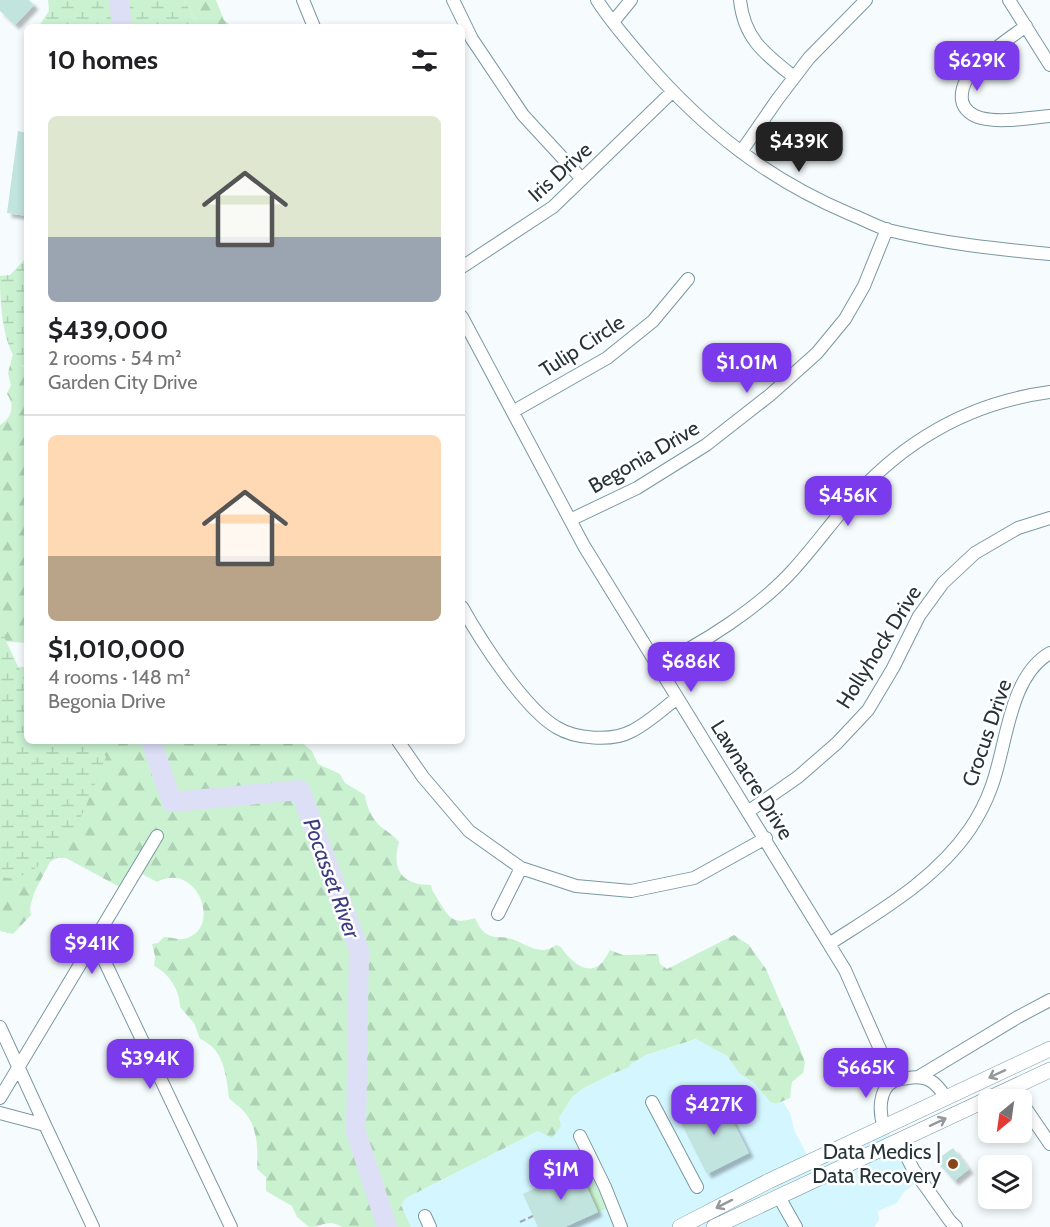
<!DOCTYPE html>
<html lang="en">
<head>
<meta charset="utf-8">
<style>
  :root { --surface:#fff; --page:#f6f6f6; --text:#202124; --muted:#757577; --line:#e0e0e0; --accent:#7c3aed }
  body { margin:0; font-family:Cabin,sans-serif; background:var(--page); color:var(--text); height:100vh; display:flex; flex-direction:column; font-size:22px; white-space:nowrap }
  * { box-sizing:border-box; margin:0 }
  p { font-size:20px; color:var(--muted) }
  .icon { flex:none; width:33px; height:33px; fill:none; stroke:currentColor; stroke-width:2; stroke-linecap:round; stroke-linejoin:round }
  .map { position:relative; flex:1; overflow:hidden }
  .details { position:absolute; left:24px; top:24px; width:441px; height:720px; display:flex; flex-direction:column; background:var(--surface); border-radius:9px; box-shadow:0 3px 9px #0003 }
  .details>* { flex:none }
  .needle { width:39px; rotate:209deg }
  .tools { position:absolute; left:978px; top:1089px; display:grid; gap:12px }
  .tools a { display:grid; place-items:center; width:54px; height:54px; border-radius:9px; background:var(--surface); box-shadow:0 3px 9px #0003; font-size:30px }
  .price { position:absolute; translate:-50% -51px; padding:0 14px; border-radius:12px; background:var(--accent); color:#fff; font-size:20px; line-height:39px; filter:drop-shadow(0 2px 3px #0008) }
  .price::after { content:''; position:absolute; left:50%; top:36px; width:18px; height:14px; margin-left:-9px; background:inherit; clip-path:polygon(0 0,100% 0,50% 100%) }
  .price.active { background:#222; color:#fff }
  ul { padding:0; list-style:none }
  li { display:grid; align-content:center; gap:12px; height:318px; padding:0 24px }
  li+li { border-top:2px solid var(--line) }
  li span { display:grid; place-items:center; height:186px; border-radius:9px; color:#555 }
  li>.icon { margin-inline-start:auto }
  span .icon { width:108px; height:108px; fill:#fffc; stroke-width:1 }
  li b { font-size:26px }
  h2 { display:flex; justify-content:space-between; align-items:center; height:72px; padding:0 24px; font-size:26px }
  .map>svg:first-child { display:block }
</style>
</head>
<body>
<div class="map">
<svg width="1050" height="1227" viewBox="0 0 1050 1227">
  <defs>
    <pattern id="forest-firs" width="22" height="20" patternUnits="userSpaceOnUse" patternTransform="scale(1.5)"><rect width="22" height="20" fill="#caf2d1"/><path d="M5 1l3.5 6h-7zM16 11l3.5 6h-7z" fill="#aed0b4"/></pattern>
    <pattern id="wetland-marsh" width="20" height="14" patternUnits="userSpaceOnUse" patternTransform="scale(1.5)"><rect width="20" height="14" fill="#caf2d1"/><path d="M1 5h8M5 5V1M11 12h8M15 12V8" fill="none" stroke="#aed0b4"/></pattern>
    <filter id="shadow"><feDropShadow dx="4.5" dy="4.5" stdDeviation="1.5" flood-color="#0004"/></filter>
  </defs>
  <rect width="100%" height="100%" fill="#f6fcfe"/>
  <path fill="#d4f6ff" d="M697,1039L727,1056L740,1074L754,1083L770,1102L776,1104L783,1102L790,1113L795,1132L811,1162L887,1129L893,1140L923,1177L904,1192L897,1203L878,1211L879,1220L874,1227H411L401,1205L406,1198L538,1131L559,1118L572,1096L582,1089L614,1073L628,1068L632,1063L646,1055Z"/>
  <path fill="#caf2d1" d="M579,1151L607,1208L598,1212L569,1155Z"/>
  <path fill="url(#forest-firs)" d="M184,0H216L224,20L233,27H199Z
    M13,354L23,367L27,368V643L0,641V425C12,418 15,405 7,394L11,385L8,373Z
    M15,667H27V741H300L312,751L318,764L340,774L345,783L365,795C366,806 372,819 380,826C387,832 394,835 399,842C391,870 402,885 431,885C432,891 434,893 437,898C448,915 450,926 475,918C477,922 479,927 482,930C490,939 498,936 508,938C525,942 539,958 556,945L561,947C567,957 584,975 598,966C603,963 607,955 610,950L623,955L658,954L660,964L667,969L734,935L749,945L766,969L799,1046L805,1062L803,1073L792,1082L790,1098L776,1104L770,1102L754,1083L740,1074L727,1056L696,1039L646,1055L632,1063L628,1068L614,1073L582,1089L572,1097L559,1118L561,1126L552,1138L538,1131L406,1198L401,1205L411,1227H342C327,1218 323,1227 309,1227L297,1217L292,1206L266,1191V1177L257,1169C258,1151 258,1129 246,1114C242,1108 234,1103 229,1098C226,1074 224,1049 200,1039L194,1023L180,1007C180,991 169,973 154,966L155,956L152,944L158,943L164,937C170,937 178,940 183,939C224,931 198,860 157,882L138,872L125,890L66,858H57L50,862L34,893L30,908L31,915L13,934L0,931V675Z"/>
  <path fill="url(#wetland-marsh)" d="M48,0H184L199,27H38L49,11Z
    M27,257V368C2,358 0,300 0,276L10,275Z
    M0,628L27,686V741H97L106,757L83,813L55,857L16,879L0,877Z"/>
  <g fill="none" stroke-linecap="round" stroke-linejoin="round">
    <path stroke="#dddff7" stroke-width="20" d="M119,0L122,27
      M151,741L172,802L300,790L359,950L356,1132L387,1227"/>
  </g>
  <path fill="#c2e4de" filter="url(#shadow)" d="M0,0H29L34,5L15,25L0,11Z
    M18,131L27,133V216L7,213Z
    M721,1098L749,1153L707,1174L679,1119Z
    M953,1148L969,1169L954,1181L936,1160Z
    M578,1168L598,1212L565,1227H538L523,1194Z"/>
  <g fill="none" stroke-linecap="round" stroke-linejoin="round">
    <defs>
      <path id="minor" d="M303,0L314,27
        M453,0L472,39L523,115L582,179
        M597,0C611,22 628,41 645,61C704,129 767,179 850,214C863,219 875,226 888,230C941,243 996,249 1050,254
        M740,0C744,39 765,54 794,77
        M1009,0L1050,65
        M613,22L631,0
        M1026,26C1005,42 958,70 962,100C963,109 972,116 981,118C1002,123 1028,118 1050,116
        M741,152L777,100L809,58L866,0
        M462,267L553,207L672,92
        M462,317L584,546L845,970L894,1081
        M514,411L607,358L653,321L688,279
        M570,520L637,488L706,445L770,395L817,353L845,319L864,286L887,229
        M462,607C481,641 524,708 556,727C575,739 612,742 632,731C648,723 663,709 677,698
        M656,665C702,645 761,606 794,569C813,548 829,526 847,505C901,442 967,403 1050,392
        M398,741L423,777L469,831L521,868L576,886L631,891L694,878L766,838
        M749,811L798,777L837,743L868,710L893,668L919,616L943,583L975,553L1018,528L1050,518
        M498,914L521,868
        M95,941L231,1227
        M829,944C880,911 935,880 970,829C978,817 986,802 991,788C1007,747 1008,677 1050,653
        M0,1027L45,1125
        M920,1076L1018,1017L1050,1000
        M0,1098L157,836
        M652,1102L697,1187
        M1022,1103L1050,1144
        M0,1113L45,1125L93,1227
        M884,1127C879,1113 878,1089 894,1081C898,1079 905,1079 908,1078C928,1075 936,1082 946,1098
        M580,1136L605,1187L621,1227
        M899,1141L913,1169L950,1221L956,1227
        M779,1197L796,1227
        M425,1216L430,1227"/>
      <path id="major" d="M680,1227L769,1181L1050,1049
        M714,1227L1050,1070"/>
    </defs>
    <use href="#minor" stroke="#7998a1" stroke-width="14"/>
    <use href="#major" stroke="#7998a1" stroke-width="16"/>
    <path stroke="#a0a8ab" stroke-width="2" stroke-dasharray="6 3" stroke-linecap="butt" d="M520,1222L533,1216"/>
    <use href="#minor" stroke="#fff" stroke-width="12"/>
    <use href="#major" stroke="#fff" stroke-width="15"/>
  </g>
  <defs><path id="oneway-shaft" d="M-6 0H5M1.5-3L5.5 0L1.5 3" fill="none" stroke-width="1.6" stroke-linecap="round" stroke-linejoin="round" transform="scale(1.5)"/></defs>
  <g stroke="#939a9b">
    <use href="#oneway-shaft" transform="translate(997 1074) rotate(155)"/>
    <use href="#oneway-shaft" transform="translate(938 1122) rotate(-25)"/>
    <use href="#oneway-shaft" transform="translate(724 1204) rotate(153)"/>
  </g>
  <circle fill="#894517" stroke="#fff" stroke-width="2" cx="953" cy="1164" r="6"/>
  <g text-anchor="middle" stroke-width="5" stroke-linejoin="round" paint-order="stroke">
    <g font-size="21" fill="#273437" stroke="#fff">
      <text transform="translate(560 172) rotate(-42)" y="7">Iris Drive</text>
      <text transform="translate(582 346) rotate(-33)" y="7">Tulip Circle</text>
      <text transform="translate(644 457) rotate(-30)" y="7">Begonia Drive</text>
      <text transform="translate(879 647) rotate(-58)" y="7">Hollyhock Drive</text>
      <text transform="translate(987 733) rotate(-71)" y="7">Crocus Drive</text>
      <text transform="translate(752 780) rotate(58)" y="7">Lawnacre Drive</text>
    </g>
    <g font-size="21" fill="#273437" stroke="#fff" text-anchor="end">
      <text x="941" y="1159">Data Medics |<tspan x="941" dy="24">Data Recovery</tspan></text>
    </g>
    <g font-size="22" font-style="italic" fill="#3e3b80" stroke="#fff">
      <text transform="translate(332 878) rotate(70)" y="8">Pocasset River</text>
    </g>
  </g>
</svg>
<div class="tools">
<a><svg class="needle" viewBox="-14 -14 28 28"><path d="M0-13l5 13h-10z" fill="#e53935"/><path d="M0 13l5-13h-10z" fill="#757577"/></svg></a>
<a><svg class="icon" aria-label="layers" viewBox="0 0 24 24"><path d="M12 4l9 5-9 5-9-5zM3 14l9 5 9-5"/></svg></a>
</div>
<b class="price" style="left:977px;top:92px">$629K</b>
<b class="price active" style="left:799px;top:173px">$439K</b>
<b class="price" style="left:747px;top:394px">$1.01M</b>
<b class="price" style="left:848px;top:527px">$456K</b>
<b class="price" style="left:691px;top:693px">$686K</b>
<b class="price" style="left:92px;top:975px">$941K</b>
<b class="price" style="left:150px;top:1090px">$394K</b>
<b class="price" style="left:866px;top:1099px">$665K</b>
<b class="price" style="left:714px;top:1136px">$427K</b>
<b class="price" style="left:561px;top:1201px">$1M</b>
<section class="details">
<h2>10 homes<svg class="icon" aria-label="filters" viewBox="0 0 24 24"><path d="M4 7h16M4 17h16"/><circle cx="9" cy="7" r="2"/><circle cx="15" cy="17" r="2"/></svg></h2>
<ul>
<li><span style="background:linear-gradient(#dfe7d0 65%,#9aa5b1 0)"><svg class="icon" aria-label="home" viewBox="0 0 24 24"><path d="M3 11l9-7 9 7M6 9v11h12V9"/></svg></span><div><b>$439,000</b><p>2 rooms · 54 m²</p><p>Garden City Drive</p></div></li>
<li><span style="background:linear-gradient(#ffd9b3 65%,#b9a48a 0)"><svg class="icon" aria-label="home" viewBox="0 0 24 24"><path d="M3 11l9-7 9 7M6 9v11h12V9"/></svg></span><div><b>$1,010,000</b><p>4 rooms · 148 m²</p><p>Begonia Drive</p></div></li>
</ul>
</section>
</div>
</body>
</html>
